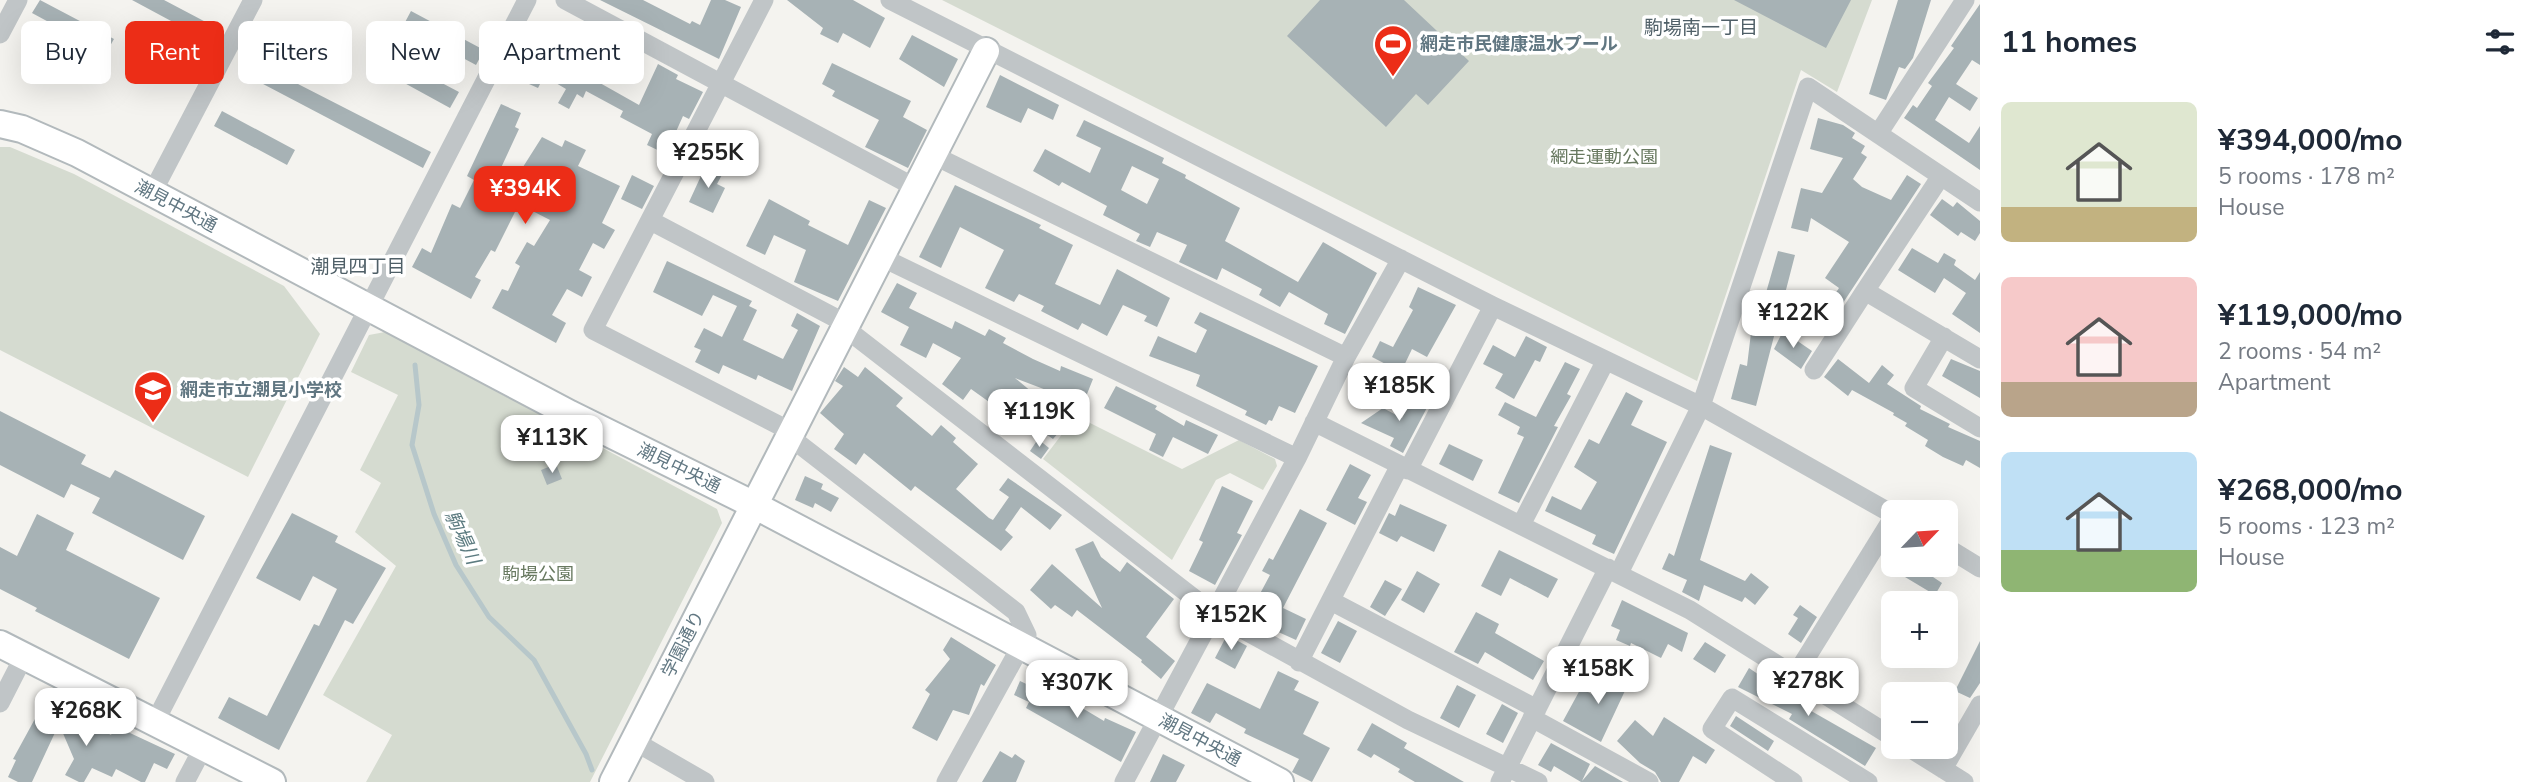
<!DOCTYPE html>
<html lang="en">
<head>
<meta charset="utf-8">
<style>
  :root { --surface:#fff; --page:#f6f6f7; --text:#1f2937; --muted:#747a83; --accent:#ec2d17 }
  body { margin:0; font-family:"Nunito Sans","Noto Sans JP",sans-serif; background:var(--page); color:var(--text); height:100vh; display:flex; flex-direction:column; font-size:26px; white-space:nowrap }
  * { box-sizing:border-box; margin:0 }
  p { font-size:23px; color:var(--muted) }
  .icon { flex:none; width:38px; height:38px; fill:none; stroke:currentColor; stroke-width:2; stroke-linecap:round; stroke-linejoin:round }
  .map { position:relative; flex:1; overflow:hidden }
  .panel { display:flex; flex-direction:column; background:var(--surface); width:560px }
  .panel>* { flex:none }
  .hud { position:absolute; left:21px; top:21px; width:665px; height:63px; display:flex; gap:14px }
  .needle { width:46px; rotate:65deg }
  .fabs { position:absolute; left:1881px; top:500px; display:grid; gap:14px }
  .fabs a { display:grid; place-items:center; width:77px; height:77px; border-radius:10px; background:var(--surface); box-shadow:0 7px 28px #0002; font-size:35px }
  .price { position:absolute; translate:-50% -60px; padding:0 16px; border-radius:14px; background:#fff; color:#222; font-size:23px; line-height:46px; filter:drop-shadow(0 2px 4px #0008) }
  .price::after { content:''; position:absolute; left:50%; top:42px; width:21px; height:16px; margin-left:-10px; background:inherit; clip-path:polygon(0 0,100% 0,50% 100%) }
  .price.selected { background:var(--accent); color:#fff }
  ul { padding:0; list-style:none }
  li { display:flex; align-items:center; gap:21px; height:175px; padding:0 21px }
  li span { display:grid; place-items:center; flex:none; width:196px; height:140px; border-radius:10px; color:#555 }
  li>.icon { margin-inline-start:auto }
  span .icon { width:84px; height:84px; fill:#fffc; stroke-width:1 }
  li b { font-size:30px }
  h2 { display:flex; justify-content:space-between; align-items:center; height:84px; padding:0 21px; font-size:30px }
  .chip { padding:0 24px; border-radius:10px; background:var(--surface); box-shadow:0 7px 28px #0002; font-size:24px; line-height:63px }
  .chip.selected { background:var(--accent); color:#fff }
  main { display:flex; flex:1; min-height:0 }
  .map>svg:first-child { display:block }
</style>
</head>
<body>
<main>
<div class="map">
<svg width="1980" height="782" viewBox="0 0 1980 782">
  <rect width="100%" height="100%" fill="#f4f3ef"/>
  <path fill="#d5dbd0" d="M942,0H1872L1837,92L1801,70L1697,381Z
    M0,147H10L74,174L284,286L320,334L248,477L0,350Z
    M385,332L717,509L722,523L590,782H366L392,735L323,695L396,566L355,532L381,483L360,470L398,395L351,372L369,335Z
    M1076,416L1182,469L1239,440L1275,459L1277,466L1263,490L1230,473L1216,480L1172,560L1043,459Z"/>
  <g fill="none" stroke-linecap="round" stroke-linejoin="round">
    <path stroke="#b7c7ca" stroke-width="5" d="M415,365L419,405L412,445L434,514L456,565L489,617L534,660L586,754L592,770"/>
  </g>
  <path fill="#a7b2b5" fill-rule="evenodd" d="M40,0L114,39L106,53L32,13Z
    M132,0H164L219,29L212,43Z
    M600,0H643L690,24L692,21L700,25L711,0H725L741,7L719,59Z
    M787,0H853L885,18L870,48L843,33L838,43L820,34L823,28Z
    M1320,0H1404L1469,61L1428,105L1416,94L1386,127L1287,36Z
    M1734,0H1851L1826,48Z
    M1898,0H1931L1913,58L1905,69L1899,67L1886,100L1869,94Z
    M1980,4V65L1972,60L1956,84L1978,98L1970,111L1949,97L1935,120L1969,143L1980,126V170L1904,118L1913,105L1917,108L1932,86L1928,83L1954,48L1951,46Z
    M411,11L484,50L476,65L403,26Z
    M912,35L958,59L944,87L899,59Z
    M385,53L459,92L450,108L377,68Z
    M532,53L559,65L561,61L639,105L658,64L678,75L676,79L703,92L689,119L683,116L666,154L647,145L652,134L620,117L623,111L586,91L583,98L577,94L569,109L558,103L566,89L544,76L538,88L520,80Z
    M249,59L431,152L423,168L242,73Z
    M832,63L911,101L903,117L927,130L908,168L865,147L879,120L832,96L835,91L822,84Z
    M1000,75L1059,105L1053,120L1028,108L1021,123L986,107Z
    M501,104L521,113L515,127L519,129L500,170L516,178L542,137L562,147L565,140L586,150L578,166L620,186L602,223L615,230L604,249L593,243L579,270L592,277L582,297L567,289L552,315L566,323L556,343L492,308L502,289L508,291L520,266L515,263L527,242L534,246L550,220L519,204L495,252L491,250L475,277L481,280L471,299L412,267L422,248L431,253L452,204L460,208L474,180L467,176Z
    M222,111L295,150L287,165L214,126Z
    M1818,118L1843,125L1855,133L1852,138L1865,146L1861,153L1867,157L1853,179L1862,187L1891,200L1907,175L1921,184L1841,306L1831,300L1839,288L1825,278L1849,242L1811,218L1808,232L1791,228L1801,188L1822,193L1843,158L1810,149Z
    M1084,120L1164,158L1162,163L1186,175L1185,178L1240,208L1225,241L1298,282L1323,242L1377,273L1345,334L1324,324L1328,314L1289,292L1280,307L1259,295L1262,289L1222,268L1217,280L1179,262L1187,245L1157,232L1150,247L1136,241L1140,234L1103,215L1107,206L1062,182L1059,186L1033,171L1045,149L1090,173L1101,148L1076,136ZM1132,166L1159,179L1147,204L1121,190Z
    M706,165L723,173L717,184L725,188L713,213L689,202Z
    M632,175L654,186L642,209L621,199Z
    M955,185L1041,225L1039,228L1073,245L1055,284L1100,305L1117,269L1170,298L1157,327L1144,321L1147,316L1123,305L1107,336L1082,323L1078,330L1041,311L1044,306L1019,294L1014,302L985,288L1004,250L960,227L941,268L919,257Z
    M769,199L810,221L808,225L848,245L869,200L886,208L838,301L794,282L806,250L774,235L765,255L746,246Z
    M1942,199L1953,207L1957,202L1980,221V233L1975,241L1961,232L1958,236L1930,215Z
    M1912,248L1938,263L1944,253L1956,260L1954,265L1975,280L1980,272V333L1952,314L1966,293L1944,278L1935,293L1898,270Z
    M1778,251L1795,255L1756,406L1731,399L1740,364L1747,366L1753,316L1759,317Z
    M667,261L752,301L749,306L757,310L743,340L783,359L798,330L791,326L797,313L820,326L792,391L758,375L756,380L723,365L719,374L695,362L701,350L694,347L704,328L722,337L737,306L713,295L702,316L653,292Z
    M897,283L917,293L909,308L952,329L955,321L985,336L989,329L1006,338L1003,343L1033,359L1060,371L1061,366L1093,379L1083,404L1015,378L1068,422L1053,439L1002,404L999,409L971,389L963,400L942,384L961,358L933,343L926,358L900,345L909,327L881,312Z
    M1418,287L1456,305L1427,357L1412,349L1401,372L1372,357L1380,341L1393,347L1413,310L1409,307Z
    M1200,312L1318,366L1295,413L1279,406L1272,421L1269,420L1266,425L1245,415L1247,411L1196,386L1200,375L1149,356L1158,336L1196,353L1207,330L1194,323Z
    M1783,331L1812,351L1801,369L1774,349Z
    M1526,336L1547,347L1540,362L1535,360L1514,399L1495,388L1503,374L1483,364L1493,345L1515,357Z
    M1838,359L1869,383L1882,365L1894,375L1887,384L1921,406L1920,409L1950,424L1948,427L1980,441V468L1966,460L1963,466L1943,457L1925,446L1928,440L1905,426L1907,423L1893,415L1894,413L1852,390L1848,396L1824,377Z
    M1951,359L1980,371V398L1942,376Z
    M1565,362L1580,369L1567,394L1571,396L1554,426L1558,427L1519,503L1498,493L1524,437L1517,434L1520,427L1498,415L1505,402L1536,417Z
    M844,367L858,377L865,367L903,398L896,406L932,436L941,425L956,438L953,442L978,464L956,489L989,518L993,520L1009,497L999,490L1008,478L1062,515L1050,530L1021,507L1005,530L1013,537L1001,551L915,486L911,491L864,453L856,465L834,449L844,434L820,413L843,386L835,381Z
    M1116,386L1157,406L1155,409L1184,426L1186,420L1218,435L1208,454L1173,437L1163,457L1149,450L1156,434L1104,408Z
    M1626,392L1643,401L1631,425L1667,442L1614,554L1592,544L1596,535L1545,511L1552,496L1581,510L1597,482L1574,467L1589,439L1599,444Z
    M1415,394L1430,402L1403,453L1390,446L1394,438L1361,423L1383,408L1402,418Z
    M0,411L86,455L81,464L110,478L115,470L205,516L183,560L92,513L100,498L71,484L64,498L0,465Z
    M1038,439L1049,448L1041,459L1030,451Z
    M1449,444L1483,460L1473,481L1439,464Z
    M1710,445L1732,453L1700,560L1745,581L1751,573L1769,587L1755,605L1745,597L1742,602L1704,585L1699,601L1682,592L1687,580L1662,569L1669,553L1674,556Z
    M556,464L562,479L547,485L541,470Z
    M1350,464L1371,475L1358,498L1367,502L1355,525L1326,510Z
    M805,476L823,484L821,489L839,498L831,512L815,503L813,508L795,500Z
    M1222,486L1253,501L1237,533L1242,535L1215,585L1189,571L1203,542L1199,540Z
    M1400,504L1447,525L1434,552L1401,536L1397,542L1379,533L1389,513L1395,516Z
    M1300,509L1327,523L1283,608L1306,619L1296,640L1247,618L1270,575L1262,571L1269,558L1273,560Z
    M292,513L338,536L335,542L386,568L353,624L345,620L279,750L218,718L229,697L267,716L314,624L319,626L337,589L313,576L300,601L256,578Z
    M37,514L74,533L66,550L160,598L129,659L35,611L37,608L0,589V547L17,556Z
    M1093,541L1101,557L1120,572L1127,562L1174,599L1146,637L1175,661L1161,679L1141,662L1142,660L1077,610L1072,617L1055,605L1051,609L1030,590L1052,564L1102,608L1075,549Z
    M1499,550L1558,579L1548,598L1510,578L1501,596L1481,586Z
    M1885,565H1927L1924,571L1942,583L1935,595Z
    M1417,571L1440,584L1424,613L1401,600Z
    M1385,580L1402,589L1385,616L1370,607Z
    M1622,600L1688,633L1682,652L1668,644L1661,658L1631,643L1630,646L1616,640L1620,630L1611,626Z
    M1800,605L1817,617L1801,643L1788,634L1798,618L1793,615Z
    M1476,612L1499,624L1495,633L1544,661L1533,680L1485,652L1478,664L1454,652Z
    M1338,621L1357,631L1340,663L1321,653Z
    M1227,635L1247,646L1235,669L1215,658Z
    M951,637L996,665L984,686L981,684L969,715L953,710L937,741L912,728L930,694L925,690L950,659L943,650Z
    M1980,641V683L1970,698L1955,691Z
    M1705,642L1726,655L1715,673L1693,659Z
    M1749,668L1813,712L1876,748L1865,766L1789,719L1792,714L1738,687Z
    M1608,669L1630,680L1601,742L1563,721L1581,688L1595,696Z
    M1278,671L1299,681L1294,690L1319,702L1303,734L1330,748L1312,782L1292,772L1299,759L1244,733L1246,729L1216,713L1210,723L1191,713L1207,683L1260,709Z
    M1020,681L1037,689L1040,683L1104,721L1105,718L1136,732L1121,762L1026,708L1029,702L1014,695Z
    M1457,685L1476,695L1459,728L1440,718Z
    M48,695L66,704L63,710L111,735L115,726L175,754L167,769L154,763L145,782H141L116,769L112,777L92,768L84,782H79L65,775L74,759L59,724L32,782H18L8,777L16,760L13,759Z
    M1502,704L1518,713L1503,743L1486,734Z
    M1736,716L1774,741L1768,751L1730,726Z
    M1664,717L1715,750L1706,764L1693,756L1679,782H1661L1655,772L1640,763L1617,741L1635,720L1653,736Z
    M1372,723L1407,743L1404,748L1464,782H1415L1398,772L1400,769L1374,754L1371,758L1357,750Z
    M1551,743L1590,764L1582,781L1595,766L1623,782H1581L1554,766L1551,772L1538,765Z
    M1000,751L1012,758L1015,754L1025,761L1016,782H982Z
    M1163,754L1185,765L1176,782H1150Z"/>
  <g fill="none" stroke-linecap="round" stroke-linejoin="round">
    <defs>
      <path id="secondary" d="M0,124L22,129L77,153L570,414L754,505L1280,782
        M0,644L272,782
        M613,782L986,51"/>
    </defs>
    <use href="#secondary" stroke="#b2b9bc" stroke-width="30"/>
    <path stroke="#c0c5c7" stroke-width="19" d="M565,0L916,188
      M764,0L593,330L792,432
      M890,0L1493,306L1701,406L1894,515
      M0,34L18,0
      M1878,134L1965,0
      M933,155L1346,357
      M1941,176L1865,291L1980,359
      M152,193L253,0
      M651,221L847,324
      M881,257L1297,458
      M845,328L1213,613L1408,720L1538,782
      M1944,337L1914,388L1980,428
      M1814,370L1865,291
      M1314,422L1690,610L1894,738
      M790,437L1016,612L1027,635L946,782
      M1408,470L1493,306
      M1521,525L1605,362
      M1946,547L1980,568
      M1619,573L1701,406L1808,87L1980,202
      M1331,601L1537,709
      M1299,662L1400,465
      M1795,676L1894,516
      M0,703L24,656
      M1532,718L1649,782
      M155,722L527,0
      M634,741L705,782
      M1908,747L1964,782
      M1943,769L1980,705
      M185,782L204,746
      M1124,782L1297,458L1346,357L1401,259
      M1500,782L1608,568
      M1793,782L1712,729L1732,698L1868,782"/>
    <use href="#secondary" stroke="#fff" stroke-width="26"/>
  </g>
  <defs>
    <symbol id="stadium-pin" viewBox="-11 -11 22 30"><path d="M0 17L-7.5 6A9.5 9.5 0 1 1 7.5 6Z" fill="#ec2d17" stroke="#fff"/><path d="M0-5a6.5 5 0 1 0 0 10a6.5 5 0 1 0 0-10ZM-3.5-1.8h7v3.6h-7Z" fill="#fff"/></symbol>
    <symbol id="school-pin" viewBox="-11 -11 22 30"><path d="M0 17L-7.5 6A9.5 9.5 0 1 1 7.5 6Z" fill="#ec2d17" stroke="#fff"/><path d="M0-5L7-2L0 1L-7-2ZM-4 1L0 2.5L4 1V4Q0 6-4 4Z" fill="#fff"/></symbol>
  </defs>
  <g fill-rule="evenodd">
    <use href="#stadium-pin" x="1371" y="22" width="44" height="60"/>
    <use href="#school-pin" x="131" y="368" width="44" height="60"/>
  </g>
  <g text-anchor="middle" stroke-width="7" stroke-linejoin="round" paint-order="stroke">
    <g font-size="18" font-weight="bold" fill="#617782" stroke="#fff" text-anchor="start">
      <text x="1420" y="50">網走市民健康温水プール</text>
      <text x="180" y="396">網走市立潮見小学校</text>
    </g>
    <g font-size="18" fill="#687960" stroke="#fff">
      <text x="1604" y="163">網走運動公園</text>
      <text x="538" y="580">駒場公園</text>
    </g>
    <g font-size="18" fill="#617782" stroke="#fff">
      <text transform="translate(176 206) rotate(28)" y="6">潮見中央通</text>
      <text transform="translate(679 468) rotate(26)" y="6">潮見中央通</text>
      <text transform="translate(683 644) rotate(-63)" y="6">学園通り</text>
      <text transform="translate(1200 740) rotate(28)" y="6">潮見中央通</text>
    </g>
    <g font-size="19" fill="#4f5f67" stroke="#fff">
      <text x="1701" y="34">駒場南一丁目</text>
      <text x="358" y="273">潮見四丁目</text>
    </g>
    <g font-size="19" font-style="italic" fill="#5c7b80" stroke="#fff">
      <text transform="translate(463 537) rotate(65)" y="7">駒場川</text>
    </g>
  </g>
</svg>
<div class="fabs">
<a><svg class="needle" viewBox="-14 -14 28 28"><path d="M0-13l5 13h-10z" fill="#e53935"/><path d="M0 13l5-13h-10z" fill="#747a83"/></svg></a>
<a>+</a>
<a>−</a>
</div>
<b class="price" style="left:708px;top:190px">¥255K</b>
<b class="price selected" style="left:525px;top:226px">¥394K</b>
<b class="price" style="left:1793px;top:350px">¥122K</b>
<b class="price" style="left:1399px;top:423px">¥185K</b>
<b class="price" style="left:1039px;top:449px">¥119K</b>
<b class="price" style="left:552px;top:475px">¥113K</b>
<b class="price" style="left:1231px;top:652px">¥152K</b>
<b class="price" style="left:1598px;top:706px">¥158K</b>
<b class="price" style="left:1808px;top:718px">¥278K</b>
<b class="price" style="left:1077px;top:720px">¥307K</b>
<b class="price" style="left:86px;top:748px">¥268K</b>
<div class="hud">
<a class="chip">Buy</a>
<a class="chip selected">Rent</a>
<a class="chip">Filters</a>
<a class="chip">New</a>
<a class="chip">Apartment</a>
</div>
</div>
<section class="panel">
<h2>11 homes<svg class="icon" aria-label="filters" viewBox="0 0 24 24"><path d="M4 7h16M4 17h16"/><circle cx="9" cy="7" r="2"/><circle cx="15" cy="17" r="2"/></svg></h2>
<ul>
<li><span style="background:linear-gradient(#dfe7d0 75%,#c2b280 0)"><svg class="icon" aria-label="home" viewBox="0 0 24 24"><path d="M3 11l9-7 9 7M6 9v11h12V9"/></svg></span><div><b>¥394,000/mo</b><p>5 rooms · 178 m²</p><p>House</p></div></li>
<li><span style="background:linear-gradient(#f6c9c9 75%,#b9a48a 0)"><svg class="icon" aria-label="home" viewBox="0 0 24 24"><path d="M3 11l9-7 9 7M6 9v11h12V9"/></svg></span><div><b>¥119,000/mo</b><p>2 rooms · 54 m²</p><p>Apartment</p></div></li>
<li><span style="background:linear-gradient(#bfe0f5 70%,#8fb573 0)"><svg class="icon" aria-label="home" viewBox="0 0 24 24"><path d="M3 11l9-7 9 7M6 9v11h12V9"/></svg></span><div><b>¥268,000/mo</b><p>5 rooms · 123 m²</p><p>House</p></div></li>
</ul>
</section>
</main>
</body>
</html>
